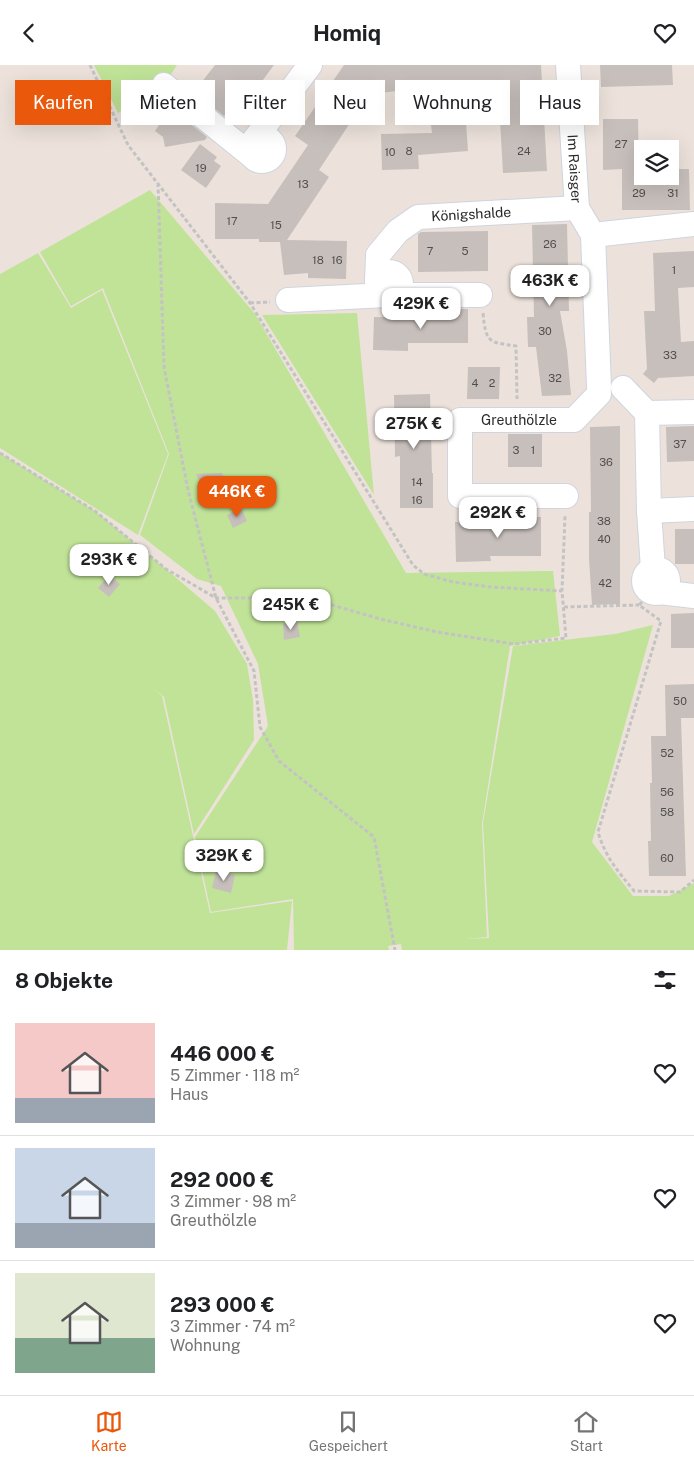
<!DOCTYPE html>
<html lang="de">
<head>
<meta charset="utf-8">
<style>
  :root { --surface:#fff; --page:#f6f6f6; --text:#202124; --muted:#757577; --line:#e0e0e0; --accent:#ea580c }
  body { margin:0; font-family:"Public Sans",sans-serif; background:var(--page); color:var(--text); height:100vh; display:flex; flex-direction:column; font-size:19px; white-space:nowrap }
  * { box-sizing:border-box; margin:0 }
  p { font-size:16px; color:var(--muted) }
  .icon { flex:none; width:28px; height:28px; fill:none; stroke:currentColor; stroke-width:2; stroke-linecap:round; stroke-linejoin:round }
  .map { position:relative; height:885px; overflow:hidden }
  .details { display:flex; flex-direction:column; background:var(--surface); flex:1 }
  .details>* { flex:none }
  .banner { position:absolute; left:15px; top:15px; width:665px; height:45px; display:flex; gap:10px }
  .controls { position:absolute; left:634px; top:75px; display:grid; gap:10px }
  .controls a { display:grid; place-items:center; width:45px; height:45px; border-radius:0px; background:var(--surface); box-shadow:0 5px 20px #0002; font-size:25px }
  .price { position:absolute; translate:-50% -42px; padding:0 11px; border-radius:10px; background:#fff; color:#222; font-size:16px; line-height:32px; filter:drop-shadow(0 1px 2px #0008) }
  .price::after { content:''; position:absolute; left:50%; top:30px; width:15px; height:11px; margin-left:-8px; background:inherit; clip-path:polygon(0 0,100% 0,50% 100%) }
  .price.selected { background:var(--accent); color:#fff }
  ul { padding:0; list-style:none }
  li { display:flex; align-items:center; gap:15px; height:125px; padding:0 15px }
  li+li { border-top:1px solid var(--line) }
  li span { display:grid; place-items:center; flex:none; width:140px; height:100px; border-radius:0px; color:#555 }
  li>.icon { margin-inline-start:auto }
  span .icon { width:60px; height:60px; fill:#fffc; stroke-width:1 }
  li b { font-size:21px }
  h2 { display:flex; justify-content:space-between; align-items:center; height:60px; padding:0 15px; font-size:21px }
  .chip { padding:0 18px; border-radius:0px; background:var(--surface); box-shadow:0 5px 20px #0002; font-size:18px; line-height:45px }
  .chip.selected { background:var(--accent); color:#fff }
  header { display:flex; justify-content:space-between; align-items:center; height:65px; padding:0 15px; background:var(--surface); font-size:22px; font-weight:700 }
  .tabs { display:flex; justify-content:space-around; align-items:center; height:70px; border-top:1px solid var(--line); background:var(--surface); font-size:14px; color:var(--muted) }
  .tabs a { display:grid; justify-items:center; gap:2px }
  .tabs .selected { color:var(--accent) }
  .map>svg:first-child { display:block }
</style>
</head>
<body>
<header><svg class="icon" aria-label="back" viewBox="0 0 24 24"><path d="M15 5l-7 7 7 7"/></svg>Homiq<svg class="icon" aria-label="heart" viewBox="0 0 24 24"><path d="M12 20l-8-8c-3-5 5-10 8-4 3-6 11-1 8 4z"/></svg></header>
<div class="map">
<svg width="694" height="885" viewBox="0 0 694 885">
  <rect width="100%" height="100%" fill="#ece2db"/>
  <path fill="#c0e398" d="M94,0H177L164,20L118,48Z
    M150,125L255,249L406,508L553,506L560,571L510,581L482,759L487,872L466,874L489,873L483,758L513,581L615,569L653,560L592,777L633,831H669L694,818V885H402L401,879L388,881L389,885H294L293,834L211,847L195,772L268,661L258,599L221,521L197,514L140,470L169,389L103,223L71,241L40,187Z
    M38,188L71,243L102,225L168,389L138,470L0,383V209Z
    M357,248L374,430L262,250Z
    M0,388L95,446L166,504L215,546L247,599L253,635L254,675L194,769L164,632L151,621L162,631L210,848L292,836L287,885H0Z"/>
  <path fill="#c7bfbb" d="M215,0H274L257,23L250,18L224,51L194,27Z
    M344,0H541L547,106L503,108L498,20H429V30H406V25L379,28V14L319,105L329,112L287,175L347,176L346,214L308,213V208L284,210L280,177H259V174H215V138L268,139L308,80L295,71Z
    M600,0H672L673,20L601,22Z
    M164,38L207,72L205,75L165,82L163,72L155,66L161,57L154,52Z
    M603,54H638L639,104H642V111H670V104H689L690,145H622V104L603,105Z
    M466,57L468,86L418,90L419,104L382,105L381,69L432,68L431,60Z
    M200,79L217,92L214,96L221,101L206,123L181,105Z
    M567,159L569,246H560L567,286L571,330L542,331L536,282H528L527,252H534L532,160Z
    M488,166V206L418,207V169L421,167Z
    M694,186V222L678,223L681,277L694,276V311L658,313L654,318L643,309L647,304L644,246H655L653,188Z
    M424,244H468V278H408V286L373,285L374,252L424,253Z
    M468,302H500L499,334H467Z
    M430,329L432,408H433V443H400V391L395,392L394,330Z
    M620,361V539L592,540L589,494V447H591L590,362Z
    M694,361V396L667,397L666,362Z
    M508,369H542V402H508Z
    M222,408L231,429L209,438L196,409Z
    M241,443L247,456L233,463L227,450Z
    M508,452H541V491H490L491,496L456,497L455,457L508,456Z
    M675,464H694V499H675Z
    M109,510L120,519L109,532L98,523Z
    M694,548V583H671V549Z
    M297,556L300,572L284,575L283,559Z
    M694,619V653H681L686,811H649L648,776H651L650,718H652L651,671H666L665,620Z
    M216,806L235,810L231,828L212,823Z"/>
  <g fill="none" stroke-linecap="round" stroke-linejoin="round">
    <defs>
      <g id="minor">
        <path id="s1" d="M568,0L577,143L593,170L599,322"/>
        <path d="M164,20L252,91"/>
        <circle cx="262" cy="84" r="12"/>
        <path d="M255,74L310,0"/>
        <path d="M593,170L694,159"/>
        <circle cx="389" cy="219" r="12"/>
        <path id="s2" d="M377,216L378,190L398,166L418,152L577,143"/>
        <path d="M393,230H480"/>
        <path d="M288,235L386,230"/>
        <path d="M623,323L647,348L649,446L653,504"/>
        <path d="M647,348L694,347"/>
        <path id="s3" d="M566,431H460V355H574L599,329"/>
        <path d="M649,446L694,444"/>
        <circle cx="656" cy="516" r="12"/>
        <path d="M659,527L694,531"/>
      </g>
    </defs>
    <use href="#minor" stroke="#ced5df" stroke-width="26"/>
    <path stroke="#c3c3c3" stroke-width="3" stroke-dasharray="4 2.5" stroke-linecap="butt" d="M90,0L128,80L250,238L413,500L424,509L453,517L490,522L562,526
      M158,118L164,302L188,425L216,533L254,606L260,662L279,696L374,772L395,885
      M250,238L270,237
      M483,248C486,278 488,277 516,281L517,334
      M0,388L95,446L166,504L216,533H308L380,554L437,567L514,579L566,573L562,526L565,451
      M642,537L639,540L661,556L598,767C606,793 617,805 634,826L680,827L694,815
      M564,542L639,540"/>
    <use href="#minor" stroke="#fff" stroke-width="24"/>
  </g>
  <g text-anchor="middle" stroke-width="5" stroke-linejoin="round" paint-order="stroke">
    <g font-size="11" fill="#514f4e">
      <text x="621" y="83">27</text>
      <text x="409" y="90">8</text>
      <text x="524" y="90">24</text>
      <text x="390" y="91">10</text>
      <text x="201" y="107">19</text>
      <text x="303" y="123">13</text>
      <text x="639" y="132">29</text>
      <text x="673" y="132">31</text>
      <text x="232" y="160">17</text>
      <text x="276" y="164">15</text>
      <text x="550" y="183">26</text>
      <text x="430" y="190">7</text>
      <text x="465" y="190">5</text>
      <text x="318" y="199">18</text>
      <text x="337" y="199">16</text>
      <text x="674" y="209">1</text>
      <text x="545" y="270">30</text>
      <text x="670" y="294">33</text>
      <text x="555" y="317">32</text>
      <text x="475" y="322">4</text>
      <text x="492" y="322">2</text>
      <text x="680" y="383">37</text>
      <text x="516" y="389">3</text>
      <text x="533" y="389">1</text>
      <text x="606" y="401">36</text>
      <text x="417" y="421">14</text>
      <text x="417" y="439">16</text>
      <text x="604" y="460">38</text>
      <text x="604" y="478">40</text>
      <text x="605" y="522">42</text>
      <text x="680" y="640">50</text>
      <text x="667" y="692">52</text>
      <text x="667" y="731">56</text>
      <text x="667" y="751">58</text>
      <text x="667" y="797">60</text>
    </g>
    <g font-size="14" fill="#2a2a2a" stroke="#fff">
      <text dy="5" stroke="none"><textPath href="#s1" startOffset="104">Im Raisger</textPath></text>
      <text dy="5" stroke="none"><textPath href="#s2" startOffset="135">Königshalde</textPath></text>
      <text dy="5" stroke="none"><textPath href="#s3" startOffset="241">Greuthölzle</textPath></text>
    </g>
  </g>
</svg>
<div class="controls">
<a><svg class="icon" aria-label="layers" viewBox="0 0 24 24"><path d="M12 4l9 5-9 5-9-5zM3 14l9 5 9-5"/></svg></a>
</div>
<b class="price" style="left:550px;top:242px">463K €</b>
<b class="price" style="left:421px;top:265px">429K €</b>
<b class="price" style="left:414px;top:385px">275K €</b>
<b class="price selected" style="left:237px;top:453px">446K €</b>
<b class="price" style="left:498px;top:474px">292K €</b>
<b class="price" style="left:109px;top:521px">293K €</b>
<b class="price" style="left:291px;top:566px">245K €</b>
<b class="price" style="left:224px;top:817px">329K €</b>
<div class="banner">
<a class="chip selected">Kaufen</a>
<a class="chip">Mieten</a>
<a class="chip">Filter</a>
<a class="chip">Neu</a>
<a class="chip">Wohnung</a>
<a class="chip">Haus</a>
</div>
</div>
<section class="details">
<h2>8 Objekte<svg class="icon" aria-label="filters" viewBox="0 0 24 24"><path d="M4 7h16M4 17h16"/><circle cx="9" cy="7" r="2"/><circle cx="15" cy="17" r="2"/></svg></h2>
<ul>
<li><span style="background:linear-gradient(#f6c9c9 75%,#9aa5b1 0)"><svg class="icon" aria-label="home" viewBox="0 0 24 24"><path d="M3 11l9-7 9 7M6 9v11h12V9"/></svg></span><div><b>446 000 €</b><p>5 Zimmer · 118 m²</p><p>Haus</p></div><svg class="icon" aria-label="heart" viewBox="0 0 24 24"><path d="M12 20l-8-8c-3-5 5-10 8-4 3-6 11-1 8 4z"/></svg></li>
<li><span style="background:linear-gradient(#c9d6e8 75%,#9aa5b1 0)"><svg class="icon" aria-label="home" viewBox="0 0 24 24"><path d="M3 11l9-7 9 7M6 9v11h12V9"/></svg></span><div><b>292 000 €</b><p>3 Zimmer · 98 m²</p><p>Greuthölzle</p></div><svg class="icon" aria-label="heart" viewBox="0 0 24 24"><path d="M12 20l-8-8c-3-5 5-10 8-4 3-6 11-1 8 4z"/></svg></li>
<li><span style="background:linear-gradient(#dfe7d0 65%,#7fa58c 0)"><svg class="icon" aria-label="home" viewBox="0 0 24 24"><path d="M3 11l9-7 9 7M6 9v11h12V9"/></svg></span><div><b>293 000 €</b><p>3 Zimmer · 74 m²</p><p>Wohnung</p></div><svg class="icon" aria-label="heart" viewBox="0 0 24 24"><path d="M12 20l-8-8c-3-5 5-10 8-4 3-6 11-1 8 4z"/></svg></li>
</ul>
</section>
<nav class="tabs">
<a class="selected"><svg class="icon" aria-label="map" viewBox="0 0 24 24"><path d="M3 6l6-2 6 2 6-2v14l-6 2-6-2-6 2zM9 4v14M15 6v14"/></svg>Karte</a>
<a><svg class="icon" aria-label="saved" viewBox="0 0 24 24"><path d="M7 4h10v16l-5-4-5 4z"/></svg>Gespeichert</a>
<a><svg class="icon" aria-label="home" viewBox="0 0 24 24"><path d="M3 11l9-7 9 7M6 9v11h12V9"/></svg>Start</a>
</nav>
</body>
</html>
